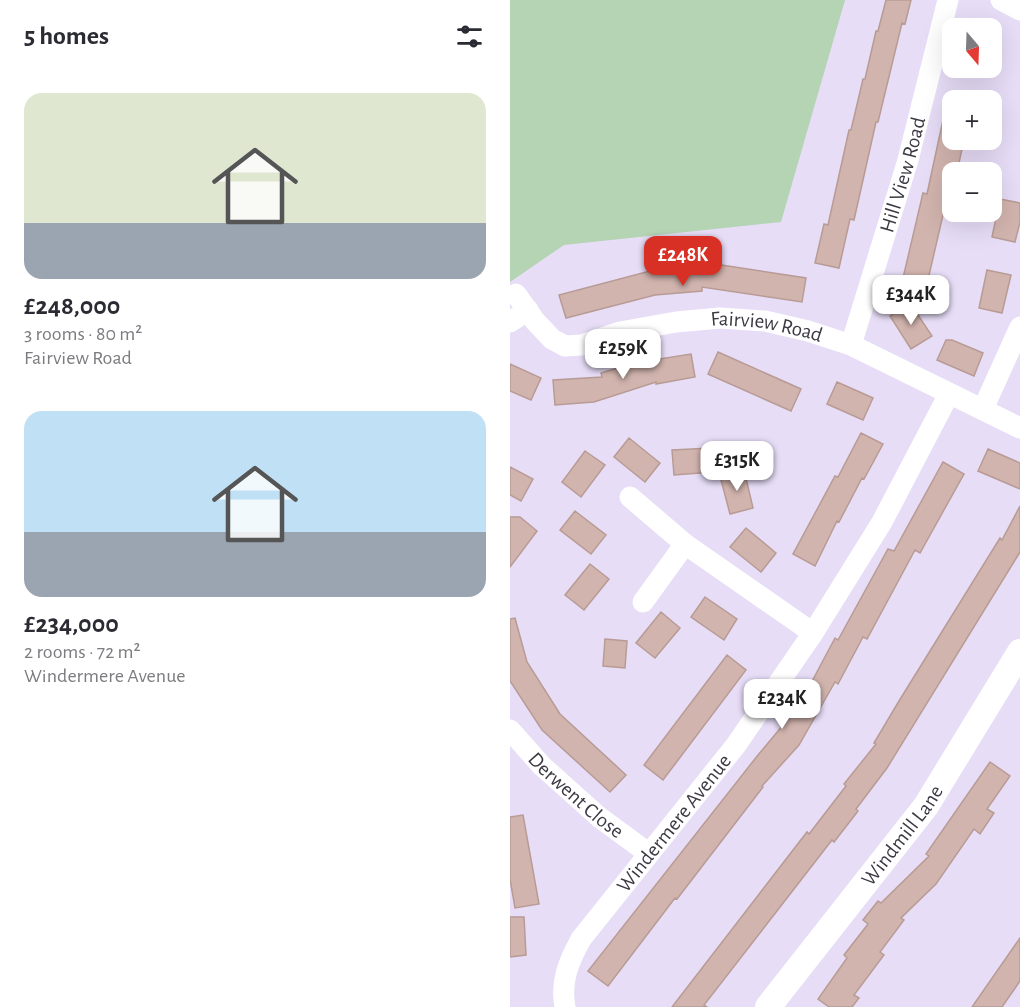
<!DOCTYPE html>
<html lang="en">
<head>
<meta charset="utf-8">
<style>
  :root { --surface:#fff; --page:#f7f7f7; --text:#2b2b33; --muted:#7c7c81; --accent:#d93025 }
  body { margin:0; font-family:"Alegreya Sans",sans-serif; background:var(--page); color:var(--text); height:100vh; display:flex; flex-direction:column; font-size:22px; white-space:nowrap }
  * { box-sizing:border-box; margin:0 }
  p { font-size:20px; color:var(--muted) }
  .icon { flex:none; width:33px; height:33px; fill:none; stroke:currentColor; stroke-width:2; stroke-linecap:round; stroke-linejoin:round }
  .map { position:relative; flex:1; overflow:hidden }
  .panel { display:flex; flex-direction:column; background:var(--surface); width:510px }
  .panel>* { flex:none }
  .needle { width:39px; rotate:161deg }
  .controls { position:absolute; left:432px; top:18px; display:grid; gap:12px }
  .controls a { display:grid; place-items:center; width:60px; height:60px; border-radius:12px; background:var(--surface); box-shadow:0 6px 24px #0002; font-size:30px }
  .price { position:absolute; translate:-50% -51px; padding:0 14px; border-radius:12px; background:#fff; color:#222; font-size:20px; line-height:39px; filter:drop-shadow(0 2px 3px #0008) }
  .price::after { content:''; position:absolute; left:50%; top:36px; width:18px; height:14px; margin-left:-9px; background:inherit; clip-path:polygon(0 0,100% 0,50% 100%) }
  .price.active { background:var(--accent); color:#fff }
  ul { padding:0; list-style:none }
  li { display:grid; align-content:center; gap:12px; height:318px; padding:0 24px }
  li span { display:grid; place-items:center; height:186px; border-radius:18px; color:#555 }
  li>.icon { margin-inline-start:auto }
  span .icon { width:108px; height:108px; fill:#fffc; stroke-width:1 }
  li b { font-size:26px }
  h2 { display:flex; justify-content:space-between; align-items:center; height:72px; padding:0 24px; font-size:26px }
  main { display:flex; flex:1; min-height:0 }
  .map>svg:first-child { display:block }
</style>
</head>
<body>
<main>
<section class="panel">
<h2>5 homes<svg class="icon" aria-label="filters" viewBox="0 0 24 24"><path d="M4 7h16M4 17h16"/><circle cx="9" cy="7" r="2"/><circle cx="15" cy="17" r="2"/></svg></h2>
<ul>
<li><span style="background:linear-gradient(#dfe7d0 70%,#9aa5b1 0)"><svg class="icon" aria-label="home" viewBox="0 0 24 24"><path d="M3 11l9-7 9 7M6 9v11h12V9"/></svg></span><div><b>£248,000</b><p>3 rooms · 80 m²</p><p>Fairview Road</p></div></li>
<li><span style="background:linear-gradient(#bfe0f5 65%,#9aa5b1 0)"><svg class="icon" aria-label="home" viewBox="0 0 24 24"><path d="M3 11l9-7 9 7M6 9v11h12V9"/></svg></span><div><b>£234,000</b><p>2 rooms · 72 m²</p><p>Windermere Avenue</p></div></li>
</ul>
</section>
<div class="map">
<svg width="510" height="1007" viewBox="0 0 510 1007">
  <rect width="100%" height="100%" fill="#e7ddf7"/>
  <path fill="#b4d4b4" d="M0,0H335L271,222L54,245L0,282Z"/>
  <path fill="#d2b4ae" stroke="#b89b95" stroke-width="1.5" d="M376,0H401L395,24L392,23L368,122H366L344,220L340,219L329,268L305,263L314,224L318,225L339,130H341L353,79H355L366,31H368Z
    M436,106L442,107V140H454L447,172H442V190L439,189L417,284L393,278L413,193L417,194Z
    M490,199L510,203V222L505,242L482,237Z
    M205,264L296,278L292,302L192,287V291L145,295L56,318L49,295L140,271L205,266Z
    M477,270L501,275L492,313L469,308Z
    M400,303L422,336L401,349L380,316Z
    M436,340H442L473,353L464,376L427,360Z
    M208,352L291,389L281,411L198,374Z
    M181,354L185,377L146,384V382L84,402L45,405L43,380L92,377L91,373L124,363Z
    M0,364L31,378L21,400L0,391Z
    M327,382L363,398L353,420L317,404Z
    M351,433L373,444L354,479L352,478L329,522L327,521L305,566L283,554L325,476L328,477Z
    M119,438L150,463L135,482L104,457Z
    M201,448L203,472L164,475L162,450Z
    M478,449L510,463V489L468,471Z
    M75,451L95,465L71,497L52,482Z
    M433,462L454,474L410,553L405,550L357,639L353,637L328,684L325,682L289,745L252,786L253,787L167,899L165,898L98,986L78,971L248,755L279,718L276,716L296,682L300,685L325,638L328,640L378,549L384,551Z
    M0,467L23,479L11,501L0,495Z
    M234,470L243,508L220,514L210,476Z
    M510,506V552L377,768L346,809L348,811L324,842L322,840L194,1005L197,1007H162L297,832L299,834L336,786L334,784L366,744L364,743L389,701L490,538L492,540Z
    M65,511L96,535L81,554L50,530Z
    M0,517H10L27,531L0,567Z
    M236,528L266,553L251,572L220,547Z
    M80,564L99,579L74,610L55,595Z
    M195,597L227,619L214,640L181,617Z
    M151,612L170,628L145,658L126,643Z
    M5,618L17,662L50,714L116,775L100,792L32,730L0,681V619Z
    M95,639L117,641L115,668L93,666Z
    M217,655L236,670L153,780L134,765Z
    M480,762L500,776L477,809L484,813L470,834L464,829L426,884L391,918L394,920L370,952L374,955L344,995L349,998L342,1007H319L308,999L337,958L334,955L358,924L353,920L368,901L371,903L419,856L416,854Z
    M13,815L29,904L5,908L0,879V817Z
    M0,917H14L16,955L0,957Z
    M510,938V981L492,1007H462Z"/>
  <g fill="none" stroke-linecap="round" stroke-linejoin="round">
    <g stroke="#fff" stroke-width="21">
      <path d="M491,0L510,10"/>
      <path id="s1" d="M6,294L25,321L42,339L55,346L72,345L110,332L166,322L210,318L255,321L298,331L341,345L510,428"/>
      <path d="M0,322L18,310"/>
      <path id="s2" d="M341,345L398,160L438,0"/>
      <path d="M473,409L510,327"/>
      <path d="M120,497L175,544L303,633"/>
      <path d="M133,602L175,544"/>
      <path id="s3" d="M0,730L32,766L89,817L138,853"/>
      <path id="s4" d="M55,1007C50,981 59,961 71,939L226,745L303,633L372,522L439,394"/>
    </g>
    <path stroke="#fff" stroke-width="26" id="s5" d="M258,1007L416,806L510,652"/>
  </g>
  <g text-anchor="middle" stroke-width="5" stroke-linejoin="round" paint-order="stroke">
    <g font-size="21" fill="#3d3943" stroke="#fff">
      <text dy="7" stroke="none"><textPath href="#s2" startOffset="178">Hill View Road</textPath></text>
      <text dy="7" stroke="none"><textPath href="#s1" startOffset="278">Fairview Road</textPath></text>
      <text dy="7" stroke="none"><textPath href="#s3" startOffset="93">Derwent Close</textPath></text>
      <text dy="7" stroke="none"><textPath href="#s4" startOffset="220">Windermere Avenue</textPath></text>
      <text dy="7" stroke="none"><textPath href="#s5" startOffset="218">Windmill Lane</textPath></text>
    </g>
  </g>
</svg>
<div class="controls">
<a><svg class="needle" viewBox="-14 -14 28 28"><path d="M0-13l5 13h-10z" fill="#e53935"/><path d="M0 13l5-13h-10z" fill="#7c7c81"/></svg></a>
<a>+</a>
<a>−</a>
</div>
<b class="price active" style="left:173px;top:287px">£248K</b>
<b class="price" style="left:401px;top:326px">£344K</b>
<b class="price" style="left:113px;top:380px">£259K</b>
<b class="price" style="left:227px;top:492px">£315K</b>
<b class="price" style="left:272px;top:730px">£234K</b>
</div>
</main>
</body>
</html>
